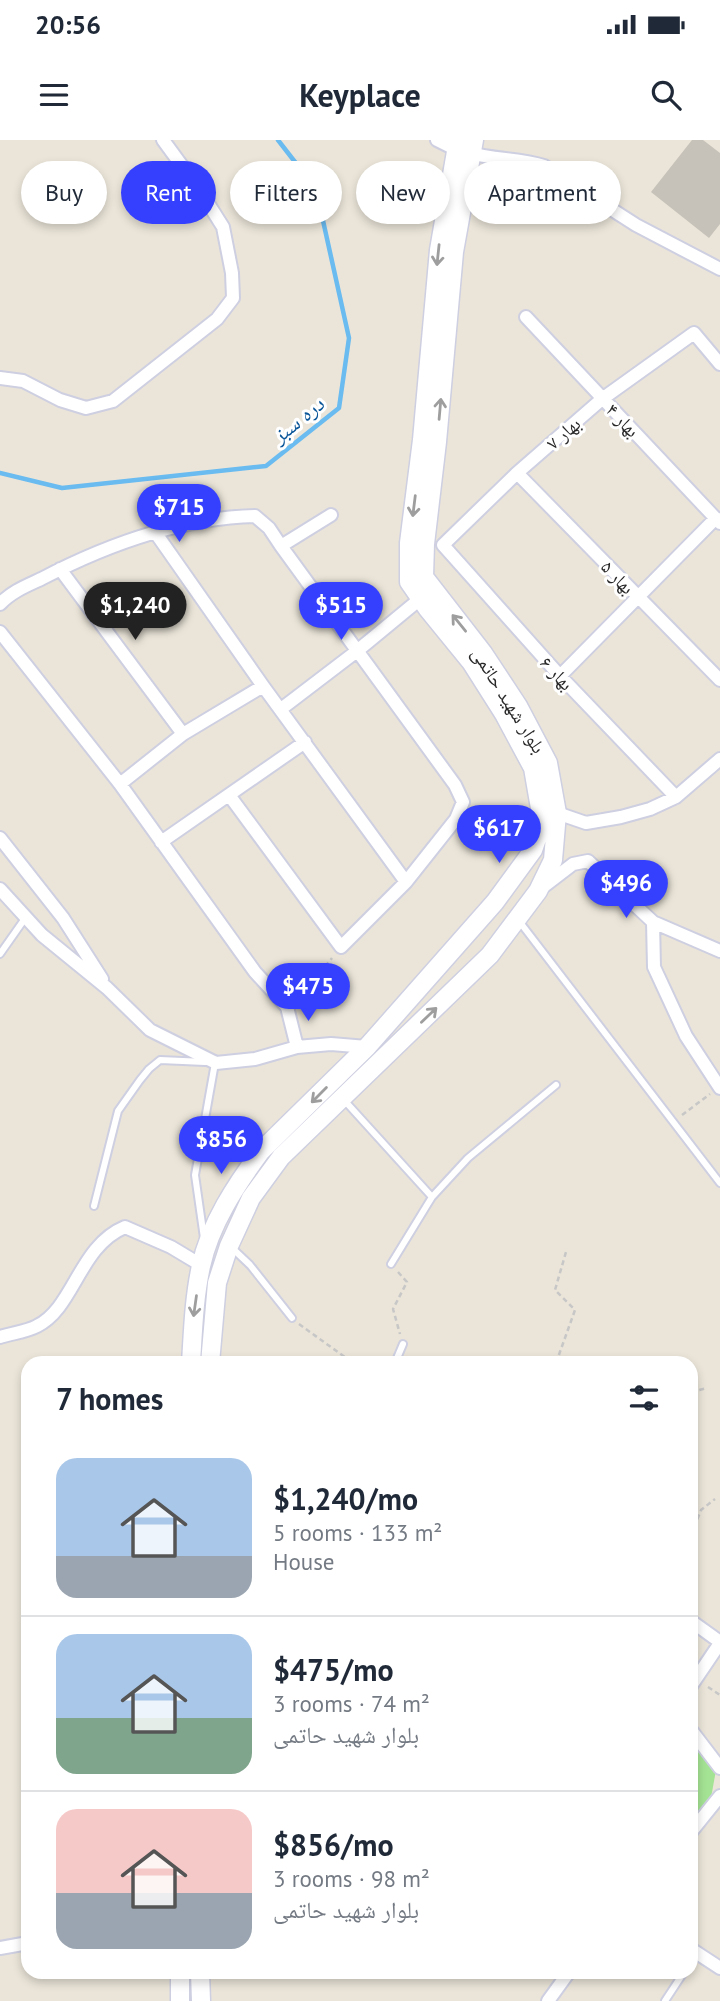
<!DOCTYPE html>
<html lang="en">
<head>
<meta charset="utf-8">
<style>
  :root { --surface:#fff; --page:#f2f2f3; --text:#1f2937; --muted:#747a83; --line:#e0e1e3; --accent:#3440fd }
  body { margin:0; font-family:"PT Sans","Noto Naskh Arabic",sans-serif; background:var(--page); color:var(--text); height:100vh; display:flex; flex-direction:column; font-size:26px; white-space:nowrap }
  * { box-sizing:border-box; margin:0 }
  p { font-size:23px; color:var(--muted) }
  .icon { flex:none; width:38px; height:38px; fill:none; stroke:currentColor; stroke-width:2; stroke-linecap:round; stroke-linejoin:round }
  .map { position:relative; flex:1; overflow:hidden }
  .details { position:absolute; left:21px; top:1216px; width:677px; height:623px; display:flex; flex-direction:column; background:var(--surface); border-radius:21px; box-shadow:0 4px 10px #0003 }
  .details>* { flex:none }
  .banner { position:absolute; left:21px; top:21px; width:679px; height:63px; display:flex; gap:14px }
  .price { position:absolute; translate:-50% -60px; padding:0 16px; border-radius:24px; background:var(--accent); color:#fff; font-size:23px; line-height:46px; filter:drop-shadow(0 2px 4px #0008) }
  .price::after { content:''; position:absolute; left:50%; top:42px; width:21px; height:16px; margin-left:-10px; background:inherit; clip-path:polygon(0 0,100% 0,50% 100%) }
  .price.selected { background:#222; color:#fff }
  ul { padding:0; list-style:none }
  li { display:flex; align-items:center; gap:21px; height:175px; padding:0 35px }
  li+li { border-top:2px solid var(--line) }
  li span { display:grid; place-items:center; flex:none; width:196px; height:140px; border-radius:21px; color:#555 }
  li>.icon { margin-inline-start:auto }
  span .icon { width:84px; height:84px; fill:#fffc; stroke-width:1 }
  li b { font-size:30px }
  h2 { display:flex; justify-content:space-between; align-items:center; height:84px; padding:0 35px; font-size:30px }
  .chip { padding:0 24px; border-radius:32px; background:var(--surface); box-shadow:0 4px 10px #0003; font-size:24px; line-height:63px }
  .chip.selected { background:var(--accent); color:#fff }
  .status { display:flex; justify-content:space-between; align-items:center; height:49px; padding:0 35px; background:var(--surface); direction:ltr }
  .status svg { height:19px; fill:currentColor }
  header { display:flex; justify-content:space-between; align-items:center; height:91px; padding:0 35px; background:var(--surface); font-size:32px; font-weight:700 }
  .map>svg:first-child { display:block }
</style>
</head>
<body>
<div class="status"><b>20:56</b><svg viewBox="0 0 49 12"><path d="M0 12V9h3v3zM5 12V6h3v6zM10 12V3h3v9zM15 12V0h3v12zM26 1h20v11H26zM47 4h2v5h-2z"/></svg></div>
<header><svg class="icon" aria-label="menu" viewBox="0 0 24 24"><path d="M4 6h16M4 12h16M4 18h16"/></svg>Keyplace<svg class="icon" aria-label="search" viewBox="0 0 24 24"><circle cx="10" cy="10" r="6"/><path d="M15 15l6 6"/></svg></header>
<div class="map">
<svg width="720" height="1861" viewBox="0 0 720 1861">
  <rect width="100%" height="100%" fill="#ebe5d9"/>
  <path fill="#a5e394" d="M691,1597L716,1630L711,1658L691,1680Z"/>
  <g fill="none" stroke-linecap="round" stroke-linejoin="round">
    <path stroke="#69bbf0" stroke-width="4.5" d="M0,333L62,348L266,326L339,268L349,198L316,49L278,0"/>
  </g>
  <path fill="#c6c2b9" d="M692,0H703L720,13V84L709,98L651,52Z"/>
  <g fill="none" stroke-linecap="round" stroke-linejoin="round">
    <defs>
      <path id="service" d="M519,781L720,1043
        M0,814L26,777
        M344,960L432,1057
        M94,1066L118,971L140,940L149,929L160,920L205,922
        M204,1098L195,1035L215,923
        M231,1107L250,1125L292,1178
        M391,1124L432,1057L468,1018L556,945
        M395,1223L403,1204
        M665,1861L684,1832"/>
      <path id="minor" d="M437,0L455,9
        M470,13C495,20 520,18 544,26L636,85L720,129
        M526,177L720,383
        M0,238L23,241L60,260L86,268L113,261L217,179L233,158L232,133L223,87L199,49L163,0
        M517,333L720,540
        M155,392L263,546L406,742
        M443,405L517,333L602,259L694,193L720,224
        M443,405L560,536L676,657
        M60,429L183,594
        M0,464C11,452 26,446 41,439C106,405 181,378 255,376L269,388L281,406L331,375
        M0,492L120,644L255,832L287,867L297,907
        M560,536L716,378
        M281,569L357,511L420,459
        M120,644L183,594L263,546
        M229,655L341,807L406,742L456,679L463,662L455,645L281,406
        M557,673L586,683L621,677L650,669L676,657L720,619
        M0,698L63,778L102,839
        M161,702L305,602
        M543,747L573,724L588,721L653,782L720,811
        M0,749L42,795L107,848L150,890L216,923L255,919L297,907L331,904L367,907
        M653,782L654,827L686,896L720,948
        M0,1197C12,1193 26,1192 37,1186C74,1168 79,1106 125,1087L171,1107L201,1125
        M691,1481L720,1502
        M691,1546L720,1503
        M691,1590L720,1628
        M691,1692L720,1656
        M0,1808L28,1803
        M691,1809L720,1828
        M548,1861L569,1832"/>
      <path id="secondary" d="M191,1223C193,1191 194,1158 201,1126C210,1084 236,1045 261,1011L367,907L495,762L533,710L539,693L541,674L533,628L504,574L471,522L427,468L409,442V403L422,300L439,110L458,0
        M210,1223L217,1143L229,1106L251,1058L281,1017L490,815L538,751L553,720L557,673L548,623L518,566L483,513L424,437L425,404L437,302L454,112L474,0
        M180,1832V1861
        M200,1832L201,1861"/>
    </defs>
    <use href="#service" stroke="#cecfe1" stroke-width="10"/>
    <use href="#minor" stroke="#cecfe1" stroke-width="16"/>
    <use href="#secondary" stroke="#cecfe1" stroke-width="21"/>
    <path stroke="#c7c7c7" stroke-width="2.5" stroke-dasharray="5 3.5" stroke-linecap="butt" d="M297,858L307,849L332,818
      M682,975L710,954
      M398,1132L407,1142L393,1169L400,1194
      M299,1184L353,1223
      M556,1223L575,1170L555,1150L566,1112
      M691,1252L707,1248
      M691,1395L701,1370L715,1359
      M708,1547L720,1555
      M541,1832L548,1836"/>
    <use href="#service" stroke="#fff" stroke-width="6"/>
    <use href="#minor" stroke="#fff" stroke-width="12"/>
    <use href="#secondary" stroke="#fff" stroke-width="18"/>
  </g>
  <defs><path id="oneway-shaft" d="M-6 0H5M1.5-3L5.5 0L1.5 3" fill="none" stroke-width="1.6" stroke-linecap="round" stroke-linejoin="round" transform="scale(1.75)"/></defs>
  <g stroke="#9e9e9e">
    <use href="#oneway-shaft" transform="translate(438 115) rotate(96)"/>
    <use href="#oneway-shaft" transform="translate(440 269) rotate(-85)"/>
    <use href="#oneway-shaft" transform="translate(414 366) rotate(97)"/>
    <use href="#oneway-shaft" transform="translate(459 483) rotate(-129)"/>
    <use href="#oneway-shaft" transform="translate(429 875) rotate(-44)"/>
    <use href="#oneway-shaft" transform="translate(319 955) rotate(135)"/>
    <use href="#oneway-shaft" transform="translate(195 1166) rotate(98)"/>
  </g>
  <g text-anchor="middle" stroke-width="6" stroke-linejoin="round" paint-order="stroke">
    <g font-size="19" fill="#282828" stroke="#fff">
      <text transform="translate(623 280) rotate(46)" y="7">بهار ۴</text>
      <text transform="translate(563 293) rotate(-41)" y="7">بهار ۷</text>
      <text transform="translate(618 437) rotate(46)" y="7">بهار ۵</text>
      <text transform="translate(557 533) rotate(47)" y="7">بهار ۶</text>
      <text transform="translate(509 560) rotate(58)" y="7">بلوار شهید حاتمی</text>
    </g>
    <g font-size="21" font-style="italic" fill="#0b5699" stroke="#fff">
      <text transform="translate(298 280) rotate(-39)" y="7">دره سبز</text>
    </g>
  </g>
</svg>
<b class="price" style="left:179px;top:404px">$715</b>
<b class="price selected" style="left:135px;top:502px">$1,240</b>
<b class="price" style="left:341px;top:502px">$515</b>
<b class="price" style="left:499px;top:725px">$617</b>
<b class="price" style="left:626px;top:780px">$496</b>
<b class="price" style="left:308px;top:883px">$475</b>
<b class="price" style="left:221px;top:1036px">$856</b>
<div class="banner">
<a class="chip">Buy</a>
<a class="chip selected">Rent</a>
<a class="chip">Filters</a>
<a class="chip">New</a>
<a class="chip">Apartment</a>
</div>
<section class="details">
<h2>7 homes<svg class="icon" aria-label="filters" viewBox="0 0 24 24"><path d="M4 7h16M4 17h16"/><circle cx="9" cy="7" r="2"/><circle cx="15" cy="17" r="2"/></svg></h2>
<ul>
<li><span style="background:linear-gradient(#a9c7e8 70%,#9aa5b1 0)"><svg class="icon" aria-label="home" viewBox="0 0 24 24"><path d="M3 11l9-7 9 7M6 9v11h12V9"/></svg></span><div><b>$1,240/mo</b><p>5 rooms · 133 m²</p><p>House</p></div></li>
<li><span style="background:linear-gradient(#a9c7e8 60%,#7fa58c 0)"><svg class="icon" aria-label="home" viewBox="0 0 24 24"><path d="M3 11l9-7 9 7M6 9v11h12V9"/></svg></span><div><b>$475/mo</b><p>3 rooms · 74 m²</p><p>بلوار شهید حاتمی</p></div></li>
<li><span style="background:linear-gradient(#f6c9c9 60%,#9aa5b1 0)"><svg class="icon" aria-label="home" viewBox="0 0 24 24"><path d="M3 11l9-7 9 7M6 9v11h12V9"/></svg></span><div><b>$856/mo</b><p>3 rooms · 98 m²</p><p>بلوار شهید حاتمی</p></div></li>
</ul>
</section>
</div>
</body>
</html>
